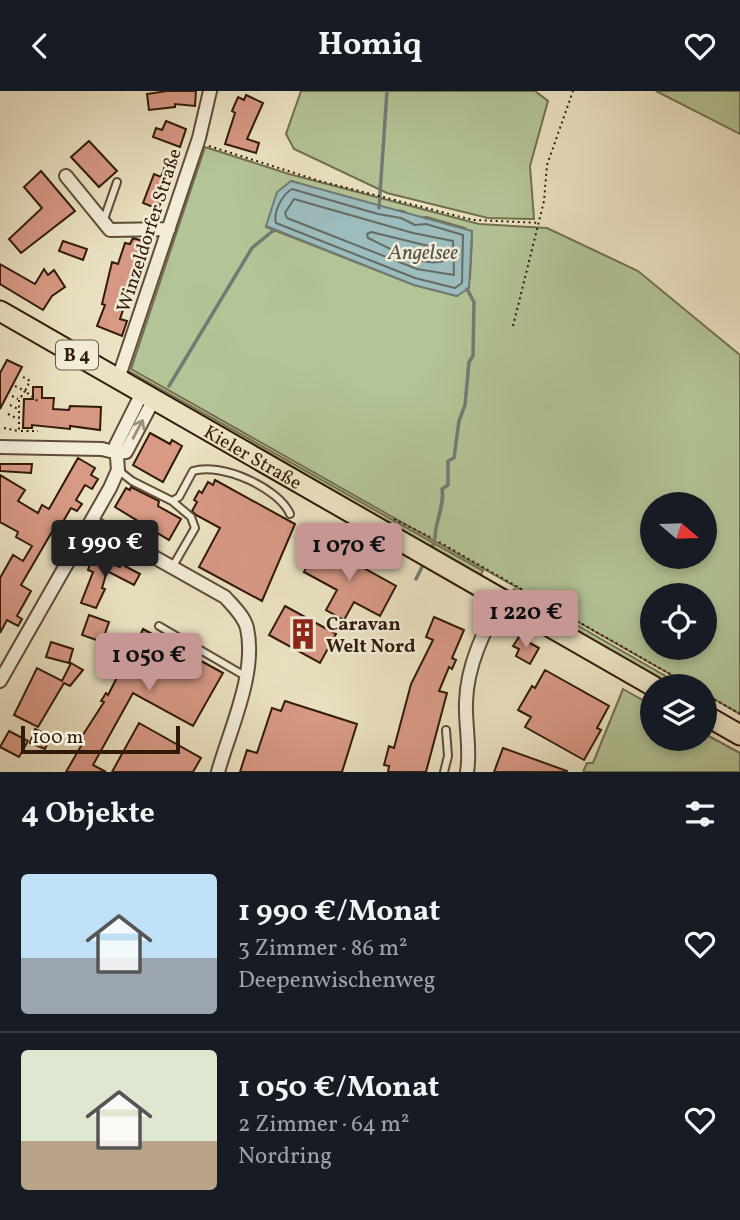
<!DOCTYPE html>
<html lang="de">
<head>
<meta charset="utf-8">
<style>
  :root { --surface:#171b24; --page:#242831; --text:#f1f3f6; --muted:#9ea1a6; --line:#363941; --accent:#c59692 }
  body { margin:0; font-family:Vollkorn,serif; background:var(--page); color:var(--text); height:100vh; display:flex; flex-direction:column; font-size:26px; white-space:nowrap }
  * { box-sizing:border-box; margin:0 }
  p { font-size:23px; color:var(--muted) }
  .icon { flex:none; width:38px; height:38px; fill:none; stroke:currentColor; stroke-width:2; stroke-linecap:round; stroke-linejoin:round }
  .map { position:relative; height:681px; overflow:hidden }
  .details { display:flex; flex-direction:column; background:var(--surface); flex:1 }
  .details>* { flex:none }
  .needle { width:46px; rotate:109deg }
  .controls { position:absolute; left:640px; top:401px; display:grid; gap:14px }
  .controls a { display:grid; place-items:center; width:77px; height:77px; border-radius:50%; background:var(--surface); box-shadow:0 4px 10px #0003; font-size:35px }
  .scale { position:absolute; left:21px; bottom:18px; width:159px; box-sizing:border-box; padding-left:7px; border:4px solid #311a09; border-top:0; font-size:19px; line-height:24px; white-space:nowrap; color:#311a09; -webkit-text-stroke:5px #f2ecd8; paint-order:stroke }
  .price { position:absolute; translate:-50% -60px; padding:0 16px; border-radius:7px; background:var(--accent); color:#111; font-size:23px; line-height:46px; filter:drop-shadow(0 2px 4px #0008) }
  .price::after { content:''; position:absolute; left:50%; top:42px; width:21px; height:16px; margin-left:-10px; background:inherit; clip-path:polygon(0 0,100% 0,50% 100%) }
  .price.active { background:#222; color:#fff }
  ul { padding:0; list-style:none }
  li { display:flex; align-items:center; gap:21px; height:175px; padding:0 21px }
  li+li { border-top:2px solid var(--line) }
  li span { display:grid; place-items:center; flex:none; width:196px; height:140px; border-radius:7px; color:#555 }
  li>.icon { margin-inline-start:auto }
  span .icon { width:84px; height:84px; fill:#fffc; stroke-width:1 }
  li b { font-size:30px }
  h2 { display:flex; justify-content:space-between; align-items:center; height:84px; padding:0 21px; font-size:30px }
  header { display:flex; justify-content:space-between; align-items:center; height:91px; padding:0 21px; background:var(--surface); font-size:32px; font-weight:700 }
  .map>svg:first-child { display:block }
</style>
</head>
<body>
<header><svg class="icon" aria-label="back" viewBox="0 0 24 24"><path d="M15 5l-7 7 7 7"/></svg>Homiq<svg class="icon" aria-label="heart" viewBox="0 0 24 24"><path d="M12 20l-8-8c-3-5 5-10 8-4 3-6 11-1 8 4z"/></svg></header>
<div class="map">
<svg width="740" height="681" viewBox="0 0 740 681">
  <rect width="100%" height="100%" fill="#ebe2c3"/>
  <filter id="stains"><feTurbulence type="fractalNoise" baseFrequency=".00286" numOctaves="4"/><feColorMatrix values="0 0 0 0 .2 0 0 0 0 .09 0 0 0 0 .02 0 0 0 .5 -.17"/></filter>
  <radialGradient id="worn" r=".72"><stop offset=".6" stop-color="#630" stop-opacity="0"/><stop offset="1" stop-color="#630" stop-opacity=".3"/></radialGradient>
  <path fill="#b3c496" stroke="#726f50" stroke-width="2" fill-rule="evenodd" d="M301,0H535L548,10L530,75L534,128L488,127L387,102L294,58L286,43Z
    M656,0H740V43Z
    M205,56L289,83L479,133L547,137L638,180L740,264V623L705,603V595H691L131,278ZM291,90L379,117L403,120L417,127L427,126L465,137L472,147L470,188L457,205L414,194L266,136ZM653,413H705V466H653ZM653,504H705V556H653Z
    M129,280L483,480L479,487L132,287Z
    M514,498L683,595H668L510,504Z
    M623,598L653,615V648H705V643L740,662V681H583L587,672H593Z"/>
  <path fill="#9cbcbd" stroke="#717b75" stroke-width="2" d="M291,90L472,140L469,197L457,205L414,194L266,135L277,101Z"/>
  <g fill="none" stroke-linecap="round" stroke-linejoin="round">
    <path stroke="#666b63" stroke-width="2" d="M292,98L378,123L401,127L415,134L426,133L463,144L462,192L455,197L415,187L276,132C273,121 282,104 292,98Z
      M294,108L413,142L453,150L454,184L417,178L287,127L285,122Z
      M371,141L441,158L443,170C423,177 387,156 368,147L367,143Z"/>
    <path stroke="#717b75" stroke-width="3.5" d="M379,117L387,0
      M169,295L252,157L274,139
      M435,447C435,430 445,415 442,398L448,394V370L454,367L459,330L465,314L469,271L473,265L474,211L467,198
      M432,456L433,454
      M416,488L423,474"/>
  </g>
  <path fill="#d89985" stroke="#311a09" stroke-width="2" d="M167,0H196L195,15L175,13V16L149,19L147,3Z
    M246,4L263,12L247,48L259,52L256,62L225,53L235,22L232,20L238,6L244,9Z
    M166,30L186,38L180,56L153,46L156,37L162,39Z
    M89,50L117,80L99,96L71,66Z
    M165,75H177L158,118L143,112L154,83L161,86Z
    M41,80L75,120L21,162L9,148L42,117L24,96Z
    M133,147L146,151L120,228L127,230L122,245L97,235L105,214L102,213L112,171L118,173L125,152L130,153Z
    M63,150L87,158L83,169L59,160Z
    M0,173L35,193L44,178L48,184L54,179L65,196L52,205L43,219L0,193Z
    M7,269L22,276L0,318V282Z
    M33,296H42V307H54L53,318L69,319L70,315L101,316L100,339L70,335V338L32,334V337H23L24,308H33Z
    M150,342L170,353L172,349L182,355L163,391L133,374Z
    M78,367L95,377L91,384L98,388L92,398L85,394L76,409L82,413L77,420L71,417L57,441L53,439L21,494L31,500L17,525L22,528L18,535L7,529L0,542V487L13,464L23,470L32,455L16,446L18,441L0,431V384L25,399L18,410L38,422L42,414L49,418Z
    M0,373H32L31,382L0,380Z
    M215,389L295,433L262,510L199,476L220,437L196,424L192,420L197,411L194,409L199,400L202,402L208,391L213,394Z
    M131,396L159,410L158,415L181,428L169,449L115,416L126,397L130,399Z
    M319,452L396,495L380,525L354,511L344,529L326,519L337,499L304,481Z
    M92,467L120,476L121,473L140,483L134,494L107,480L102,497L105,498L96,517L81,512L93,481L88,479Z
    M285,515L336,543L320,572L269,544Z
    M89,524L109,531L102,551L82,544Z
    M434,526L464,539L452,567L456,569L452,578L449,576L439,600L447,602L426,681H388L389,675L384,674L389,655L394,657L411,593L433,549L426,546Z
    M143,538L223,582L193,635L133,602L93,674L106,681H66L81,655L77,653L104,611L101,610L106,602L108,604L124,573L127,574Z
    M519,546L539,557L530,573L516,565L519,558L513,555Z
    M51,551L73,558L69,572L46,566Z
    M71,572L83,579L70,595L64,592L38,636L14,624L37,577L62,590Z
    M545,579L609,615L597,637L601,639L584,669L525,636L531,626L518,619L532,595L535,597Z
    M285,610L357,633L342,681H240L247,659L257,662L272,617L281,620Z
    M139,632L201,667L193,681H112Z
    M35,638L51,645L45,658L30,652Z
    M9,640L28,650L19,666L0,656Z
    M503,657L567,680V681H494Z"/>
  <g fill="none" stroke-linecap="round" stroke-linejoin="round">
    <defs>
      <path id="service" d="M103,131L117,91
        M118,379L132,390L172,410L179,406L193,380C221,371 279,397 290,423
        M172,410L191,426L195,437L173,475
        M159,535L245,585
        M444,681L448,665L446,639"/>
      <path id="minor" d="M66,85L110,139L169,138
        M118,288L199,47L210,0
        M0,356L102,358L118,362
        M118,362L126,361L154,308
        M92,431L225,506C233,515 244,525 247,537C257,582 230,638 218,681
        M0,590L110,397L118,379L116,354L142,302
        M467,681C471,657 465,635 466,611C467,574 484,540 501,509"/>
      <g id="primary">
        <path id="s1" d="M0,220L653,595"/>
        <path d="M705,624L740,644"/>
      </g>
    </defs>
    <use href="#service" stroke="#604c38" stroke-width="10"/>
    <use href="#minor" stroke="#604c38" stroke-width="16"/>
    <use href="#primary" stroke="#311a09" stroke-width="23"/>
    <path stroke="#311a09" stroke-width="2" stroke-dasharray="2 3.5" stroke-linecap="butt" d="M209,55L320,90L473,129L539,132
      M513,235L544,110L547,74L573,0
      M23,286L30,290L25,300L39,311
      M15,295L25,300L19,309V340H38
      M12,305L18,308
      M10,314L18,318
      M8,323L18,328
      M4,337L18,340
      M394,428L430,446
      M439,451L691,595
      M705,603L740,623"/>
    <use href="#service" stroke="#f2ecd8" stroke-width="6"/>
    <use href="#minor" stroke="#f2ecd8" stroke-width="12"/>
    <use href="#primary" stroke="#ebe2c3" stroke-width="19"/>
  </g>
  <defs><path id="oneway-shaft" d="M-6 0H5M1.5-3L5.5 0L1.5 3" fill="none" stroke-width="1.6" stroke-linecap="round" stroke-linejoin="round" transform="scale(1.75)"/></defs>
  <use stroke="#9b8e7b" href="#oneway-shaft" transform="translate(138 338) rotate(-62)"/>
  <defs>
    <symbol id="building-bare" viewBox="-9 -9 18 18"><path d="M-4-6H4V6H1V3H-1V6H-4ZM-2.5-4.3h1.7v1.8h-1.7ZM.8-4.3h1.7v1.8H.8ZM-2.5-1h1.7V.8h-1.7ZM.8-1h1.7V.8H.8Z" fill="#8f2418" stroke="#f2ecd8" stroke-width="2.5" paint-order="stroke"/></symbol>
  </defs>
  <g fill-rule="evenodd">
    <use href="#building-bare" x="281" y="521" width="44" height="44"/>
  </g>
  <g text-anchor="middle" stroke-width="5" stroke-linejoin="round" paint-order="stroke">
    <rect fill="#f2ecd8" stroke="#6b5947" stroke-width="2" x="56" y="249.5" width="42" height="29" rx="5"/>
    <g font-size="18" font-weight="bold" fill="#311a09">
      <text x="77" y="270">B 4</text>
    </g>
    <g font-size="19" fill="#311a09" stroke="#f2ecd8">
      <text transform="translate(148 139) rotate(-72)" y="7">Winzeldorfer Straße</text>
      <text dy="7" stroke="none"><textPath href="#s1" startOffset="292">Kieler Straße</textPath></text>
    </g>
    <g font-size="19" font-weight="bold" fill="#311a09" stroke="#f2ecd8" text-anchor="start">
      <text x="326" y="539">Caravan<tspan x="326" dy="22">Welt Nord</tspan></text>
    </g>
    <g font-size="21" font-style="italic" fill="#565348" stroke="#f2ecd8">
      <text x="423" y="168">Angelsee</text>
    </g>
  </g>
  <rect width="100%" height="100%" filter="url(#stains)"/>
  <rect width="100%" height="100%" fill="url(#worn)"/>
</svg>
<div class="controls">
<a><svg class="needle" viewBox="-14 -14 28 28"><path d="M0-13l5 13h-10z" fill="#e53935"/><path d="M0 13l5-13h-10z" fill="#9ea1a6"/></svg></a>
<a><svg class="icon" aria-label="locate" viewBox="0 0 24 24"><circle cx="12" cy="12" r="6"/><path d="M12 2v4M12 18v4M2 12h4M18 12h4"/></svg></a>
<a><svg class="icon" aria-label="layers" viewBox="0 0 24 24"><path d="M12 4l9 5-9 5-9-5zM3 14l9 5 9-5"/></svg></a>
</div>
<div class="scale">100 m</div>
<b class="price active" style="left:105px;top:489px">1 990 €</b>
<b class="price" style="left:349px;top:492px">1 070 €</b>
<b class="price" style="left:526px;top:559px">1 220 €</b>
<b class="price" style="left:149px;top:602px">1 050 €</b>
</div>
<section class="details">
<h2>4 Objekte<svg class="icon" aria-label="filters" viewBox="0 0 24 24"><path d="M4 7h16M4 17h16"/><circle cx="9" cy="7" r="2"/><circle cx="15" cy="17" r="2"/></svg></h2>
<ul>
<li><span style="background:linear-gradient(#bfe0f5 60%,#9aa5b1 0)"><svg class="icon" aria-label="home" viewBox="0 0 24 24"><path d="M3 11l9-7 9 7M6 9v11h12V9"/></svg></span><div><b>1 990 €/Monat</b><p>3 Zimmer · 86 m²</p><p>Deepenwischenweg</p></div><svg class="icon" aria-label="heart" viewBox="0 0 24 24"><path d="M12 20l-8-8c-3-5 5-10 8-4 3-6 11-1 8 4z"/></svg></li>
<li><span style="background:linear-gradient(#dfe7d0 65%,#b9a48a 0)"><svg class="icon" aria-label="home" viewBox="0 0 24 24"><path d="M3 11l9-7 9 7M6 9v11h12V9"/></svg></span><div><b>1 050 €/Monat</b><p>2 Zimmer · 64 m²</p><p>Nordring</p></div><svg class="icon" aria-label="heart" viewBox="0 0 24 24"><path d="M12 20l-8-8c-3-5 5-10 8-4 3-6 11-1 8 4z"/></svg></li>
</ul>
</section>
</body>
</html>
